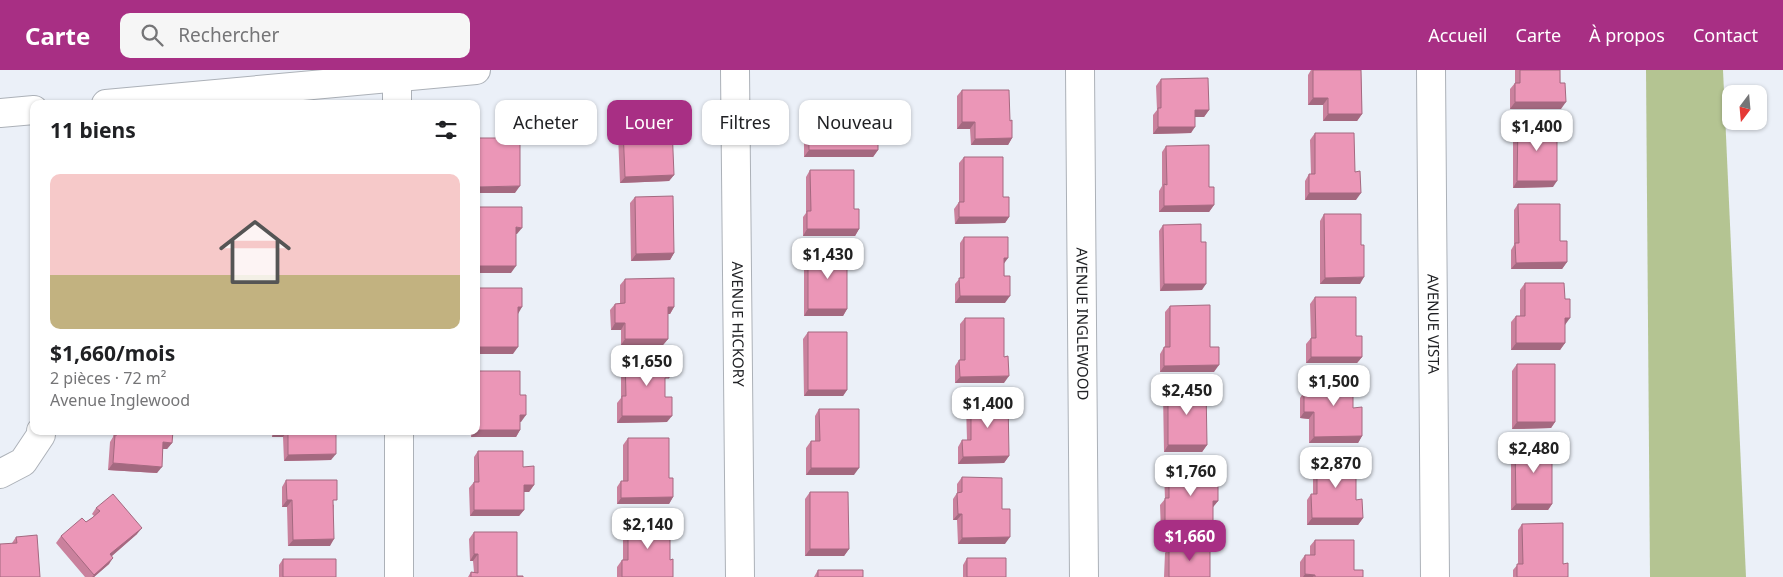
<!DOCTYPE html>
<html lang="fr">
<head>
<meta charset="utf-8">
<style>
  :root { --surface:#fff; --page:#f6f6f6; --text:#202124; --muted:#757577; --line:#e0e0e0; --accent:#a82f84 }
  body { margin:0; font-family:"Noto Sans",sans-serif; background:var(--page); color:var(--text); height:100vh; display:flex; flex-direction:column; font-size:19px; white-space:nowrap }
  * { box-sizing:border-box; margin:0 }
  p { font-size:16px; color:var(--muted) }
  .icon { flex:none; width:28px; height:28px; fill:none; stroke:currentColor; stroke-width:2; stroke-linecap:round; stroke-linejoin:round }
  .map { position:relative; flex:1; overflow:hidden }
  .details { position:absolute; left:30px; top:30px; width:450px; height:335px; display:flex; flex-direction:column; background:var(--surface); border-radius:10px; box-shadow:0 1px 4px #0004 }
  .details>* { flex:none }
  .top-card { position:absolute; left:495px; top:30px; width:475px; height:45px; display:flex; gap:10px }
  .needle { width:32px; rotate:196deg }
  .controls { position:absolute; left:1722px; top:15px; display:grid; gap:10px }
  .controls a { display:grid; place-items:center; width:45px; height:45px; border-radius:10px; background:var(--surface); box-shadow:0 1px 4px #0004; font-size:25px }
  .price { position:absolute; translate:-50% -42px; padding:0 11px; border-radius:10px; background:#fff; color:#222; font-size:16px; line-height:32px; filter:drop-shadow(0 1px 2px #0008) }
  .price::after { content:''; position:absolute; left:50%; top:30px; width:15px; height:11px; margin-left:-8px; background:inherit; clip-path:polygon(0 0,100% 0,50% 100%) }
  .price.on { background:var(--accent); color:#fff }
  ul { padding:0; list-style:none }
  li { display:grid; align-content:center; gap:10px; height:265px; padding:0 20px }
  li+li { border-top:1px solid var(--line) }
  li span { display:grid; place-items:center; height:155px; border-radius:10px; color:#555 }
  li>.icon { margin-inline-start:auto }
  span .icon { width:90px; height:90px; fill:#fffc; stroke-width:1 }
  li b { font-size:21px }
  h2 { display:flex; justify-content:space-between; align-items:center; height:60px; padding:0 20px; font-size:21px }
  .chip { padding:0 18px; border-radius:10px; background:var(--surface); box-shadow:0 1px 4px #0004; font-size:18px; line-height:45px }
  .chip.on { background:var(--accent); color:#fff }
  header { display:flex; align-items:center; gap:30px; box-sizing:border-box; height:70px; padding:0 25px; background:var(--accent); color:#fff }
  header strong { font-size:24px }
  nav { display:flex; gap:28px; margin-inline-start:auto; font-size:18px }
  .search { width:350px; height:45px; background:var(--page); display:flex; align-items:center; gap:12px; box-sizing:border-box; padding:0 18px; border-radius:10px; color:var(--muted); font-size:19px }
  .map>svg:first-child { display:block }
</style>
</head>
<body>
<header>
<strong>Carte</strong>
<div class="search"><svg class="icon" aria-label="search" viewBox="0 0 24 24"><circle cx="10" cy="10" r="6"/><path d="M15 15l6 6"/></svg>Rechercher</div>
<nav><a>Accueil</a><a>Carte</a><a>À propos</a><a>Contact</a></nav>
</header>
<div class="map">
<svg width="1783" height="507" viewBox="0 0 1783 507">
  <rect width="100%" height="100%" fill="#ebf0f8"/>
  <path fill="#b4c492" d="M1646,0H1723L1746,507H1650Z"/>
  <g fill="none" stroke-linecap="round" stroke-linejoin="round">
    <defs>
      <g id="minor">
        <path d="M397,0V34"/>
        <path id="s1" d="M735,0L740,507"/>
        <path id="s2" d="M1080,0L1084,507"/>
        <path id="s3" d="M1431,0L1435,507"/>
        <path d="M106,34L476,0"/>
        <path d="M0,43L34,40"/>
        <path d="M399,361V507"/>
        <path d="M0,404L23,392L41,365V361"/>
      </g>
    </defs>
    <use href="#minor" stroke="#acb1b8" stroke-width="30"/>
    <use href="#minor" stroke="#fff" stroke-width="28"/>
  </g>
  <path fill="#ca819d" d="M1311,0H1361L1362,44L1357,51H1323V35H1308V5Z
    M1515,0H1560L1561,39H1510V19L1515,13Z
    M1161,9L1209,40L1204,47H1195L1191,63L1153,64V45L1157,40L1156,16Z
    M962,20L1010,51L1012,68L1008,75H971L970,59H957V26Z
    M808,34L878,80L873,87H804V40Z
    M1518,53L1553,117L1513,118V59Z
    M623,58L674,105L669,111L620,113L618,64Z
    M1315,63L1355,102L1356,130H1305V111L1309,104H1311L1310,70Z
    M1166,76L1209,117L1214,135L1209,142H1159V121L1162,116V82Z
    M964,87L1003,127L1009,147L1005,153L955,154L954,139L959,132V93Z
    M810,100L859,159L855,166H803V147L806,143V107Z
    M635,127L674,183L670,190L631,191L630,133Z
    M1518,134L1560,171L1567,192L1562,199H1511V180L1514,175V140Z
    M1324,144L1360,214H1320V151Z
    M1163,155L1202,220L1160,221L1159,161Z
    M964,167L1004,194L1005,233H955V214L960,208V173Z
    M808,182L847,239L843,246H804V189Z
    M625,209L674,237L670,244H668V269L663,275H621V260H611L610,240L615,234L620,233V215Z
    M1525,213L1565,255V273L1560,280H1511V252L1516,246H1520V220Z
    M1315,227L1356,266L1362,287L1357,293H1306V274L1311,268L1310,234Z
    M1170,236L1210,277L1214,302H1160V284L1164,277H1165V242Z
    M965,248L1004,313H955V296L959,290H960V254Z
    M808,262L847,320L843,326H804L803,269Z
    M625,287L665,313V327L667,352L617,353V333L621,328V293Z
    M1517,294L1555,352L1551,358L1512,359V301Z
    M476,301L521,352H520V360L516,367H471V361H476Z
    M1313,306L1353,338L1362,366L1358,373H1309V349L1300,348V328L1304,322H1309V313Z
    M1168,317L1207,375L1202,382H1164L1163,324Z
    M971,329L1009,386L1004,393L958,394V377L962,370H967L966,335Z
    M819,339L854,405H806V378L811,371H815V346Z
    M114,361H173L172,373L167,379H163L157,403L108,400L110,372L113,367Z
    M272,361H336L331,390L284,391L283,367H272Z
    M628,368L669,408L673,427L669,434H617V417L621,411H623V375Z
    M1515,374L1552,434L1548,440H1511V380Z
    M478,381L523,397L534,415L529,422H524V440L519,446H470L469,418L474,412V387Z
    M1317,387L1356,430L1363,448L1358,455H1307V430L1311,424H1313V394Z
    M1169,397L1213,411L1218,431L1213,437V455L1209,461L1161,462L1160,435L1165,429L1164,403Z
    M962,407L1002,439L1005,474H958L957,450H953V429L957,423V414Z
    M286,410L334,435L330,476H288L287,437H282V417Z
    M810,422L849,479L844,486H805V429Z
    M96,438L137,464L112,486L109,494L94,507H85L56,473L61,466L86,452L94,446L92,444Z
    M628,451L670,490L673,507H617V497L622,490H623V457Z
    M1522,454L1563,494L1568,507H1513V500L1518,494V460Z
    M474,462L517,506L523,507H468L471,502H474L473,491H470L469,469Z
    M16,467L40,507L12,473Z
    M1315,470L1354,500L1363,507H1300V492L1305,485H1310V476Z
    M1169,477L1210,507H1164L1165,483Z
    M967,488L1006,507H963V495Z
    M283,489L336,507H279V495Z
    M818,500L863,507H814Z"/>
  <path fill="#a46980" d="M1313,28H1328L1323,35H1308Z
    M1515,32H1566L1561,39H1510Z
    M1195,40H1209L1204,47H1190Z
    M1328,44H1362L1357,51H1323Z
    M962,52H975L970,59H957Z
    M1158,57H1195L1191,63L1153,64Z
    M1012,68L1008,75H971L975,69Z
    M809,80H878L873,87H804Z
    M674,105L669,111L620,113L625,107Z
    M1517,111H1557L1553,117L1513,118Z
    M520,116L515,123H476V117Z
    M1309,123H1361L1356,130H1305Z
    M1214,135L1209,142H1159L1164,136Z
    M959,147H1009L1005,153L955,154Z
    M516,157L522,158L517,164H511Z
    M807,159H859L855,166H803Z
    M674,183L670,190L631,191L636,184Z
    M1004,188H1008L1003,195Z
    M1567,192L1562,199H1511L1516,193Z
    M477,196H516L511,203H476Z
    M1364,207L1360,214H1320L1325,208Z
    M1164,214H1206L1202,220L1160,221Z
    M960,226H1010L1005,233H955Z
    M518,237H522L518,244Z
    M668,237H674L670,244H663Z
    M808,239H847L843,246H804Z
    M1565,248H1570L1565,255H1560Z
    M615,253H625L621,260H611Z
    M625,269H668L663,275H621Z
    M1516,273H1565L1560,280H1511Z
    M476,277H518L513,284H476Z
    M1311,287H1362L1357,293H1306Z
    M1219,295L1214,302H1160L1164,296Z
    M1009,306L1004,313H955L960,307Z
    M808,320H847L843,326H804Z
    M1304,342H1314L1309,349L1300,348Z
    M520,345H526L521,352L516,351Z
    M622,346H672L667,352L617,353Z
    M1517,352H1555L1551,358L1512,359Z
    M476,360H520L516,367H471Z
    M276,361H287L283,367H272Z
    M1362,366L1358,373H1309L1314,367Z
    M163,372L172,373L167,379H159Z
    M1168,375H1207L1202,382H1164Z
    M336,384L331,390L284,391L288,385Z
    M1009,386L1004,393L958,394L963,387Z
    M113,393L162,397L157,403L108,400Z
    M811,398H859L854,405H806Z
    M524,415H534L529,422H519Z
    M673,427L669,434H617L621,428Z
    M287,430H292L287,437H282Z
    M1213,431H1218L1213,437H1208Z
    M1516,434H1552L1548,440H1511Z
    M474,440H524L519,446H470Z
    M958,444H962L957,450H953Z
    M1312,448H1363L1358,455H1307Z
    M1213,455L1209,461L1161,462L1165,456Z
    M142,458L137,464L106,491L110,484Z
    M1010,467L1005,474H958L962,468Z
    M334,469L330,476H288L293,470Z
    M810,479H849L844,486H805Z
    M474,484H478L473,491H470Z
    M113,488L109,494L94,507H92Z
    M1305,504L1315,505L1313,507H1303Z"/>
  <path fill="#eb96b7" stroke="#a46980" d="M1313,0H1361L1362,44H1328V28H1313Z
    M1520,0H1560V13H1565L1566,32H1515V13H1520Z
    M1208,8L1209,40H1195V57H1158V38H1161V9Z
    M962,20H1009L1010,51L1012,50V68L975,69V52H962Z
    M878,33V80H809L808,34Z
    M1518,53H1557V111H1517Z
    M672,56L674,105L625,107L623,58Z
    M1315,63H1354L1355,102L1360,101L1361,123H1309V104H1315Z
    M476,68H520V116L476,117Z
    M1209,75V117H1214V135L1164,136V114L1167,115L1166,76Z
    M964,87H1003V127H1009V147H959V132H964Z
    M810,100H854V139H859V159H807V141H811Z
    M673,126L674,183L636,184L635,127Z
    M1518,134H1560V171H1567V192L1516,193L1515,173H1519Z
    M476,137H522V158L516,157V196H477Z
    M1324,144H1361V175H1364V207L1325,208Z
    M1201,154V172H1206V214H1164L1163,155Z
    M964,167H1008V188H1004V206H1010V226H960L959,208H964Z
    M808,182H847V239H808Z
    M674,208V237H668V269H625V253H615V234L625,233V209Z
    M1525,213H1564L1565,229H1570V248H1565V273H1516V246H1525Z
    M476,218H522V237H518V277H476Z
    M1315,227H1356V266H1362V287H1311V268H1316Z
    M1210,235V277H1219V295L1164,296V277H1170V236Z
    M965,248H1004V287L1008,286L1009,306L960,307L959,290H965Z
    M808,262H847V320H808Z
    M625,287H669V308H665V327H672V346H622V326H626Z
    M1517,294H1555V352H1517Z
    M476,301H520V325H526V345H520V360H476Z
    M1313,306H1353V338L1362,337V366L1314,367V342H1304V322H1313Z
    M1206,316L1207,375H1168V317Z
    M971,329H1008L1009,386L963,387L962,370H971Z
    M819,339H859V398H811V371H820Z
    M118,361H173L172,373L163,372L162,397L113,393L115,365H117Z
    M288,361H336V384L288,385Z
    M628,368H669V408H673V427L621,428V411H628Z
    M1515,374H1552V434H1516Z
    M478,381H523V397L534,396V415H524V440H474V412H479Z
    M1317,387H1356V430L1362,429L1363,448H1312L1311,424H1317Z
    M1212,396L1213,411H1218V431H1213V455L1165,456V428H1169V397Z
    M962,407L1002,408V439H1010V467L962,468V444H958L957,423L962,422Z
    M286,410H337V430H333L334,469L293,470L292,430H287Z
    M810,422H848L849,479H810Z
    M113,424L142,458L110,484L113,488L94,505L61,466L82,448L86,452L92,448L100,441L96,438Z
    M628,451H670V490L673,489V507H622V490H628Z
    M1563,453V494L1568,493V507H1517V494H1523L1522,454Z
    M474,462H517V506H523V507H471V502L478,503V484H474Z
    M37,465L40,507H0V474L17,473L16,467Z
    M1315,470H1354V500H1363V507H1315V505L1305,504V485H1315Z
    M1169,477H1210V507H1169Z
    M967,488H1006V507H967Z
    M283,489H336V507H283Z
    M818,500H863V507H818Z"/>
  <g text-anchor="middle" stroke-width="5" stroke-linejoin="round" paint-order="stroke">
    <g font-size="15" fill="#212225" stroke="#fcfdff">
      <text dy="5" stroke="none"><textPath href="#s1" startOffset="254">AVENUE HICKORY</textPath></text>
      <text dy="5" stroke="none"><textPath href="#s2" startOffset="254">AVENUE INGLEWOOD</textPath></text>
      <text dy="5" stroke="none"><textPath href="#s3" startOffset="254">AVENUE VISTA</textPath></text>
    </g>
  </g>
</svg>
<div class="controls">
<a><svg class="needle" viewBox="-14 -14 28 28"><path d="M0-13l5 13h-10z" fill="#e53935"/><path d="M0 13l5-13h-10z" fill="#757577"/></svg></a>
</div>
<b class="price" style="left:1537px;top:82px">$1,400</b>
<b class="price" style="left:828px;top:210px">$1,430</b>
<b class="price" style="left:647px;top:317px">$1,650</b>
<b class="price" style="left:1334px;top:337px">$1,500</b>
<b class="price" style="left:1187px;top:346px">$2,450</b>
<b class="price" style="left:988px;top:359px">$1,400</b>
<b class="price" style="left:1534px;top:404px">$2,480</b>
<b class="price" style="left:1336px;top:419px">$2,870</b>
<b class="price" style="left:1191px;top:427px">$1,760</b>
<b class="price" style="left:648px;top:480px">$2,140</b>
<b class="price on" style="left:1190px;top:492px">$1,660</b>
<div class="top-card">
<a class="chip">Acheter</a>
<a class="chip on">Louer</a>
<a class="chip">Filtres</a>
<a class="chip">Nouveau</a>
</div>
<section class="details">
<h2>11 biens<svg class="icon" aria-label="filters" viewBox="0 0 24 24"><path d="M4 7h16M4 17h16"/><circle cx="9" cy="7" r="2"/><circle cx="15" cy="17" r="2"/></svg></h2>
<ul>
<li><span style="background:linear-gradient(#f6c9c9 65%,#c2b280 0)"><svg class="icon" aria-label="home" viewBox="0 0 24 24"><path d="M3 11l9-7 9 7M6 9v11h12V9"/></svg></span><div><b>$1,660/mois</b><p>2 pièces · 72 m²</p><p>Avenue Inglewood</p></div></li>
</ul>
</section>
</div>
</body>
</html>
